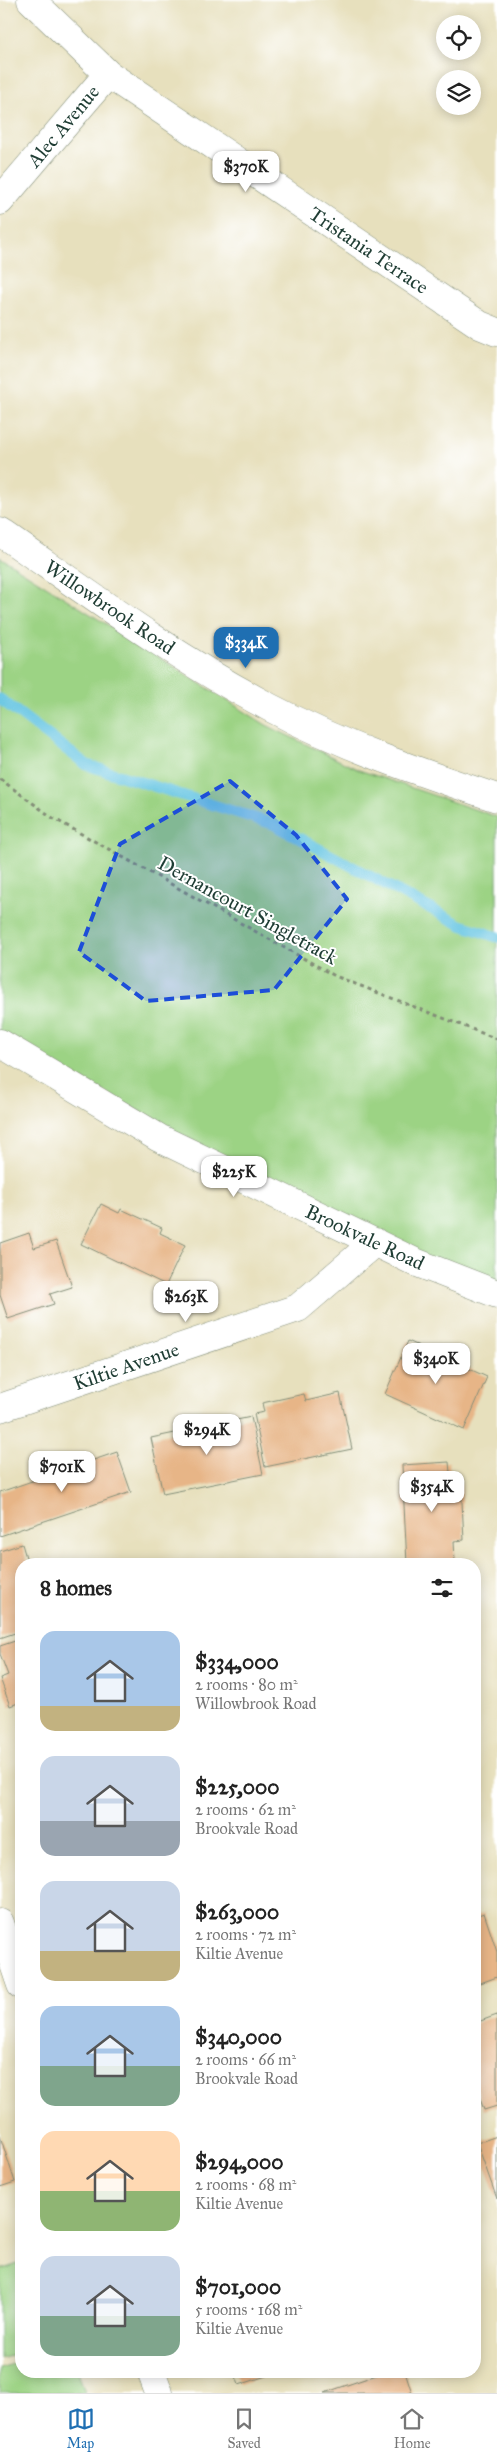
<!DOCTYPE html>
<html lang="en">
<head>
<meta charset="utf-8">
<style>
  :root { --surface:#fff; --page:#f6f6f6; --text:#222; --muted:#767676; --line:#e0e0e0; --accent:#1f6fb2 }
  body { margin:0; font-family:"IM FELL Great Primer",serif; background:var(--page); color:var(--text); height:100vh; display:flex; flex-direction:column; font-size:19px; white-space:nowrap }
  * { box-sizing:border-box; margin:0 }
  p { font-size:16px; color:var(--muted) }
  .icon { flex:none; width:28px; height:28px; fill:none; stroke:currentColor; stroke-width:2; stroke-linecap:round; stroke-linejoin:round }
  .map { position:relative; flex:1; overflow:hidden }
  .panel { position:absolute; left:15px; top:1558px; width:466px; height:820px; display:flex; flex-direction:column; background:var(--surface); border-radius:20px; box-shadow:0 2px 12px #0003 }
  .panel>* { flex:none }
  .tools { position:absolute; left:436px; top:15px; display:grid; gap:10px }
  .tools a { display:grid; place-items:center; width:45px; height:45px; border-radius:50%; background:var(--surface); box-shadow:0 2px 12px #0003; font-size:25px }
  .price { position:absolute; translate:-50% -42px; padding:0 11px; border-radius:10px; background:#fff; color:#222; font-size:16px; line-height:32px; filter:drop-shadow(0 1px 2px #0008) }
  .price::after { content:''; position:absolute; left:50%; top:30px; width:15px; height:11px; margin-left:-8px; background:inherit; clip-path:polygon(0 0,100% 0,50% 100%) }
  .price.current { background:var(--accent); color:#fff }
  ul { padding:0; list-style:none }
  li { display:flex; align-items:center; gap:15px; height:125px; padding:0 25px }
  li span { display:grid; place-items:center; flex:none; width:140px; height:100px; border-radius:15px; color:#555 }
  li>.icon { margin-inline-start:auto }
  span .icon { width:60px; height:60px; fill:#fffc; stroke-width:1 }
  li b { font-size:21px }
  h2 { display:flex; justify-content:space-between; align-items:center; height:60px; padding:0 25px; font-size:21px }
  .menu { display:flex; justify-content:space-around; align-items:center; height:70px; border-top:1px solid var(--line); background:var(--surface); font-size:14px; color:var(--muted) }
  .menu a { display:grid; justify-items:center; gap:2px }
  .menu .current { color:var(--accent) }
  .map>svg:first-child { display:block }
</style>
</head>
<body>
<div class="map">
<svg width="497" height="2393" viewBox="0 0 497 2393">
  <rect width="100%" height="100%" fill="#fff"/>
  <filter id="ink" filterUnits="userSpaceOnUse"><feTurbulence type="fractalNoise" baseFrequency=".02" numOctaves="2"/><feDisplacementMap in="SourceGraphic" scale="10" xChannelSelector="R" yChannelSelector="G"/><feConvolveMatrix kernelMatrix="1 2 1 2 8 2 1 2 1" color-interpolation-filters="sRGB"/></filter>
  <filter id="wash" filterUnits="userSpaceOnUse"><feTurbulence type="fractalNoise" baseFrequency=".0096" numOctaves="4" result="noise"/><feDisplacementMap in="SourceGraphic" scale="20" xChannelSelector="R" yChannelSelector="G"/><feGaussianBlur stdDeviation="1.12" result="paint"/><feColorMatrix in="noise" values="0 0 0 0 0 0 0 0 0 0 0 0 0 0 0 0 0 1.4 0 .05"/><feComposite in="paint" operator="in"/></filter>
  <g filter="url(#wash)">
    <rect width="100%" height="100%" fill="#e7e0bd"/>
    <path fill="#9cd384" stroke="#5e885c" d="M0,557L266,725L359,770L497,817V1286L375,1242L0,1034Z
      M21,2263V2352L0,2359V2270Z
      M21,2361V2371H78L85,2393H0V2368Z"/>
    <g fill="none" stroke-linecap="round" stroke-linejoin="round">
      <path stroke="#64c4e2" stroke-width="11" d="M0,699L87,765L273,824L461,925L497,937"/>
    </g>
    <g id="blocks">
      <path fill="#e7b587" d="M101,1204L119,1213L121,1209L162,1228L160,1233L185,1245L166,1285L81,1244Z
        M29,1233L34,1248L56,1241L72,1287L50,1294L54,1304L8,1319L0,1295V1243Z
        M408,1341L487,1377L464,1430L385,1394Z
        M340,1393L352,1449L265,1467L254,1414L264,1412L262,1403L304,1394L306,1401Z
        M251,1417L263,1474L163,1494L151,1438Z
        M117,1452L131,1492L0,1536V1492Z
        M449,1462L451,1483H461L464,1540L454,1541L455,1562L407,1564L402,1465Z
        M22,1544L28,1564H21V1631L0,1638V1551Z
        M21,1639V1702L10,1706L0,1678L8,1675L0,1654V1646Z
        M484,1913L497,1952V1977L475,1985V1916Z
        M497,2015V2106L484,2110L475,2085V2023Z
        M0,2136L15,2182L0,2187Z
        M497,2136V2199L477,2143Z
        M234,2371H278V2372L239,2385Z
        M388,2371H405L412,2393H324Z"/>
    </g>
  </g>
  <g filter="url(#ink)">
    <use href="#blocks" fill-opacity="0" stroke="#838e78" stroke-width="1"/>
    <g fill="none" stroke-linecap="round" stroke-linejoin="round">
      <defs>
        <path id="street" d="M31,0L108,74L480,325L497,332
          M0,201L108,74
          M0,532C88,593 174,657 269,707C342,746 419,772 497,798
          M0,1043L159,1138L415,1262L497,1294
          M0,1408L298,1308L375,1242
          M0,1923L21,1985
          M151,2371L159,2393"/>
      </defs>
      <use href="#street" stroke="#838e78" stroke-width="29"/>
      <path stroke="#838e78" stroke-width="3" stroke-dasharray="4 4" stroke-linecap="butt" d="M0,779L53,818L335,976L497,1039"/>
      <use href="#street" stroke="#fff" stroke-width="28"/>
    </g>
  </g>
  <path fill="#1d4ed8" fill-opacity="0.2" stroke="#1d4ed8" stroke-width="4" stroke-dasharray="10 6" stroke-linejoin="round" d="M230,781L296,835L347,899L274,990L146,1001L79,952L120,844Z"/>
  <g text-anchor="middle" stroke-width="4" stroke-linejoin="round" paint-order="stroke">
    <g font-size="20" fill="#1f3d34" stroke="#fff">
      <text transform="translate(63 126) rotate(-50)" y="7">Alec Avenue</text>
      <text transform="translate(369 250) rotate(34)" y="7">Tristania Terrace</text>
      <text transform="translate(110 607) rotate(34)" y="7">Willowbrook Road</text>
      <text transform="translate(248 910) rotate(29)" y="7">Dernancourt Singletrack</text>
      <text transform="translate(365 1237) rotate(25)" y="7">Brookvale Road</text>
      <text transform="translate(126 1366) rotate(-19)" y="7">Kiltie Avenue</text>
    </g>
  </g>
</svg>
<div class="tools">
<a><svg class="icon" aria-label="locate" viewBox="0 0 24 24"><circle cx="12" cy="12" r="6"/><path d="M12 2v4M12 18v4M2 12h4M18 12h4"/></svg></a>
<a><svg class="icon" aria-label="layers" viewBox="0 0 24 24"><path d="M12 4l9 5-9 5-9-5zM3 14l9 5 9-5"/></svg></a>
</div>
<b class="price" style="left:246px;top:193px">$370K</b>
<b class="price current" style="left:246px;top:669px">$334K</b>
<b class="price" style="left:234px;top:1198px">$225K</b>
<b class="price" style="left:186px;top:1323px">$263K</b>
<b class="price" style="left:436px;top:1385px">$340K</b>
<b class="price" style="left:207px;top:1456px">$294K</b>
<b class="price" style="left:62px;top:1493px">$701K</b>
<b class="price" style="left:432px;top:1513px">$354K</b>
<section class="panel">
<h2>8 homes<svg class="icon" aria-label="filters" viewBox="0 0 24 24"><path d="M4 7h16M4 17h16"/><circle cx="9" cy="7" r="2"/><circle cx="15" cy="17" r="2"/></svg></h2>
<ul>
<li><span style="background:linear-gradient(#a9c7e8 75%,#c2b280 0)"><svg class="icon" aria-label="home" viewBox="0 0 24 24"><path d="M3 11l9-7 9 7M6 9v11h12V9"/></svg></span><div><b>$334,000</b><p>2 rooms · 80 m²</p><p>Willowbrook Road</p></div></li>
<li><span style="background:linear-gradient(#c9d6e8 65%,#9aa5b1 0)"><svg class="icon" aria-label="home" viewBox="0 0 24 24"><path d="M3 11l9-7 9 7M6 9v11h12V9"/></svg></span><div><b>$225,000</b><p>2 rooms · 62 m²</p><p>Brookvale Road</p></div></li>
<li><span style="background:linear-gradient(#c9d6e8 70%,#c2b280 0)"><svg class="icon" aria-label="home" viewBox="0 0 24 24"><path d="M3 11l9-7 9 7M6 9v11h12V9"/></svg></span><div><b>$263,000</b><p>2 rooms · 72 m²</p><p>Kiltie Avenue</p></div></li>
<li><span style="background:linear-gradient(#a9c7e8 60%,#7fa58c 0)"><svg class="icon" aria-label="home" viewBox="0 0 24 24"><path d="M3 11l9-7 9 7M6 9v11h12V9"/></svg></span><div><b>$340,000</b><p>2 rooms · 66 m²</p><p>Brookvale Road</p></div></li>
<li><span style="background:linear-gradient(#ffd9b3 60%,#8fb573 0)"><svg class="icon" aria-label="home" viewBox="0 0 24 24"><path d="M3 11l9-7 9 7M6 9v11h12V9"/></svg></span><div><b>$294,000</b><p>2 rooms · 68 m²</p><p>Kiltie Avenue</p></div></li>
<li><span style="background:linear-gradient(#c9d6e8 60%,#7fa58c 0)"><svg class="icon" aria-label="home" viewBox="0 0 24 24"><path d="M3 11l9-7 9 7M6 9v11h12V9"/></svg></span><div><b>$701,000</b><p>5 rooms · 168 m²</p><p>Kiltie Avenue</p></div></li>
</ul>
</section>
</div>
<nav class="menu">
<a class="current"><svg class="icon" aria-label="map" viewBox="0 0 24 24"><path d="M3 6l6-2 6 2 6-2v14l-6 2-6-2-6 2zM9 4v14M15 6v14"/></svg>Map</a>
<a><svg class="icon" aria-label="saved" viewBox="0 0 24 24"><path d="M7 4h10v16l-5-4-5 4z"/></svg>Saved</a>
<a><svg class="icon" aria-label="home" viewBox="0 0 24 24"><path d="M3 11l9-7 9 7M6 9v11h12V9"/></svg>Home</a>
</nav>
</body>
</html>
